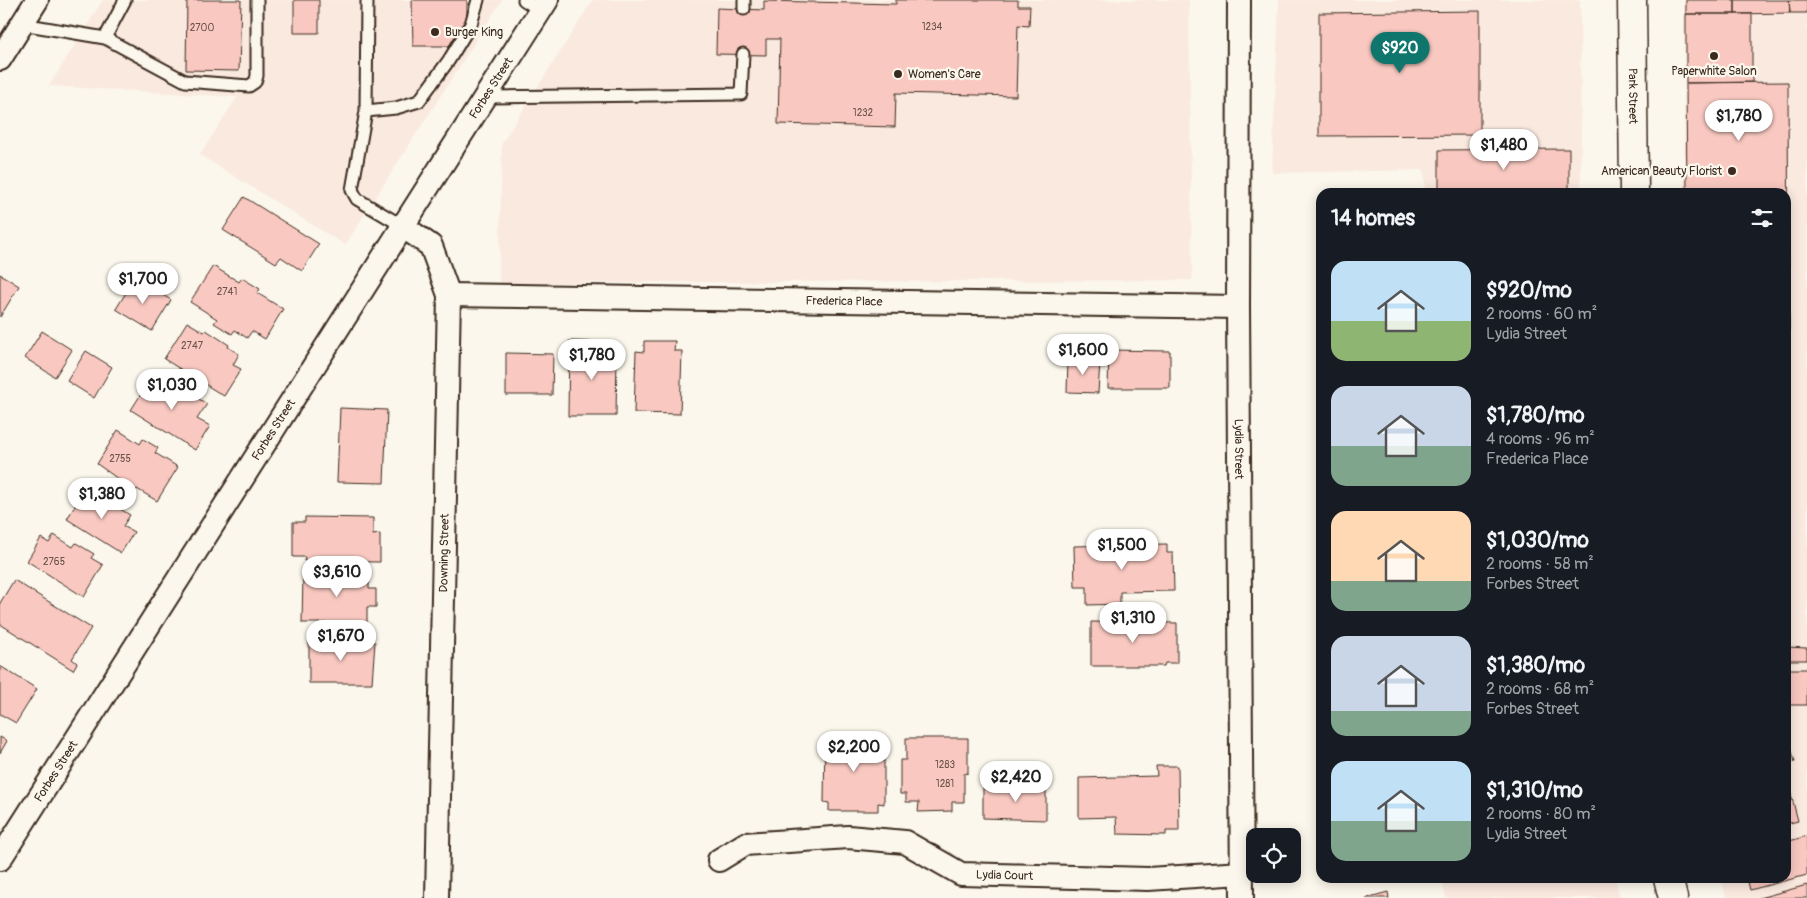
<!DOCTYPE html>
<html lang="en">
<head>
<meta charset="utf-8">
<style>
  :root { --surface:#171b24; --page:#242831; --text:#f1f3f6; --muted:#9ea1a6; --accent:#0f766e }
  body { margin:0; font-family:Pangolin,sans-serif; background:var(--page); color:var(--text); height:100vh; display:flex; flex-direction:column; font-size:19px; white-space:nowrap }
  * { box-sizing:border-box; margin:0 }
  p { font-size:16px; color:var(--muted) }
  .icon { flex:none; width:28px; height:28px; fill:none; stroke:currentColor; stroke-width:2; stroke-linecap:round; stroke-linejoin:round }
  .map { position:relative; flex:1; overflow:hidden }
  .details { position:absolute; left:1316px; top:188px; width:475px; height:695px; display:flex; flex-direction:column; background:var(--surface); border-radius:15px; box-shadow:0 2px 12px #0003 }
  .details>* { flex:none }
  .buttons { position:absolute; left:1246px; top:828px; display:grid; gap:10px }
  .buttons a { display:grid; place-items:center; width:55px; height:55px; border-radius:10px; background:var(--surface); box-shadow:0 2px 12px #0003; font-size:25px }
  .price { position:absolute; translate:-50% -42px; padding:0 11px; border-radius:18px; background:#fff; color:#222; font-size:16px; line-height:32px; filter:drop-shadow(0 1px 2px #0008) }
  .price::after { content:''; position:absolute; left:50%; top:30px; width:15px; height:11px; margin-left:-8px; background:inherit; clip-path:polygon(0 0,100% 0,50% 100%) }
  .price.active { background:var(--accent); color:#fff }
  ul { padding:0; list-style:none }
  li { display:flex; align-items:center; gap:15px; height:125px; padding:0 15px }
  li span { display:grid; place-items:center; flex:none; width:140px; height:100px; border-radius:15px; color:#555 }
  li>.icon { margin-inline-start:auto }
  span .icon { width:60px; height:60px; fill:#fffc; stroke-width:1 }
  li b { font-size:21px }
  h2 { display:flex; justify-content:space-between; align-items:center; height:60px; padding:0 15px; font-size:21px }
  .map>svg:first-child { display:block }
</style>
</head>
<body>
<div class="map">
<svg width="1807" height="898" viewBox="0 0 1807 898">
  <rect width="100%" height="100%" fill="#fbf7ec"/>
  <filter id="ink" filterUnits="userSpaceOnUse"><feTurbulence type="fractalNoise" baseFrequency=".02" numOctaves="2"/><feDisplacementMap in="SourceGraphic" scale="10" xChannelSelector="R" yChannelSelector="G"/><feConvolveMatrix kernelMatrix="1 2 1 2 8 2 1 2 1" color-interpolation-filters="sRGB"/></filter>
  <g filter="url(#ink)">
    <path fill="#fae9df" d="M103,0H502L345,245L200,155L237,97L49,86Z
      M593,0H1189L1192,280L499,283L502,143Z
      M1279,0H1580L1581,192H1425L1424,170L1272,173Z
      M1684,0H1807V898H1726L1721,878H1786V192H1684Z
      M1442,878H1615L1620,898H1446Z"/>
    <path fill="#f9c9c1" stroke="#3b2a1e" d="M187,0H241L239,71L186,70Z
      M294,0H319V33H294Z
      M412,0H467V17L449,46H413Z
      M896,0H1018V6H1030L1029,26L1018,25L1016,96L896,93L895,127L778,124L780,39H766V55L716,54L717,8L764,10V1L896,4Z
      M1686,0H1735V14H1686Z
      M1735,0H1789L1790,13L1735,14Z
      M1789,0H1807V13H1790Z
      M1480,11V135L1319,136V13Z
      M1686,14H1752V82L1686,83Z
      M1788,82L1789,335H1786V192H1687L1686,83Z
      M1569,149V192H1439V150Z
      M244,197L319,244L302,271L281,257L276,263L223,230Z
      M213,266L239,282L242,278L260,289L257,293L283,309L265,339L252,331L247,338L235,330L232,334L214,323L217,319L190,302Z
      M0,274L19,286L0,317Z
      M135,278L171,300L152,331L116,309Z
      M187,322L204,332L206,330L229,345L228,347L239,354L233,365L241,369L224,396L164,359Z
      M42,331L72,350L55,377L25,358Z
      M569,341L600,342V353L617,354L616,416H568Z
      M644,341H675L674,351H682L680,414L634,413L636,351L644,352Z
      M1109,350L1170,351V388H1108Z
      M86,351L112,367L94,398L67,381Z
      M506,353L553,354L552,395H506Z
      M1068,360L1100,361L1098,393L1067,392Z
      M155,372L207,404L197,419L210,426L195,450L131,410Z
      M340,408L387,410L384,483L337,482Z
      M118,430L140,444L143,439L158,448L155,453L178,467L157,501L137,489L135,491L97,464Z
      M86,488L130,515L123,526L134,532L121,553L67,519Z
      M305,517L373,518V535L380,534V562L304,561L305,557H293V522H305Z
      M54,535L73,547L76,543L94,554L91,558L103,565L84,597L27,561L41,538L49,543Z
      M1167,544V553H1173L1174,591L1120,592V604L1087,605V587H1075L1074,546Z
      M303,574H369V589H376V607H367V623H302Z
      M14,580L91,628L72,659L77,663L73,670L0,624V603Z
      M1091,622L1177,623V663H1165L1164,666H1091Z
      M309,642H375L372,683H309Z
      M1786,647L1807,648V660H1786Z
      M0,666L37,689L16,723L0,714Z
      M1786,669H1807V705H1786Z
      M1786,730L1795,762L1786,765Z
      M0,737L7,741L0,753Z
      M825,737H884V804L878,803V811H829V803L824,802Z
      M906,738H968V773L964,774V802H952V811L918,812L919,802H906V794H900V760H906Z
      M1156,766H1178L1179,831H1166V835L1117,834L1116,817L1079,818V778L1157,776Z
      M1786,775L1798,821L1786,824Z
      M1008,785H1046V820L983,818V788H1008Z
      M1807,836V875L1750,890L1747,878H1786V842Z
      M1807,885V898H1759Z
      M1388,892L1389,898H1366Z"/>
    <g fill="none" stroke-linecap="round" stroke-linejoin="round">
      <defs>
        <path id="service" d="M367,0L366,111L352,190L357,199L401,225
          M524,0L540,10
          M744,9V0
          M22,24L105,38L185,81L249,86L255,82L257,76V0
          M105,38L125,0
          M485,97L741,94L743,54
          M366,111L396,108L419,101L449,60L471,24L478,0"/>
        <g id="minor">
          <path id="s1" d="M1239,0L1238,307L1242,898"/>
          <path d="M0,59L37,0"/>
          <path d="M401,225L431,246L449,295L437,898"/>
          <path id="s2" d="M449,295L1238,307"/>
          <path id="s3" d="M0,859L547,0"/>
          <path id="s4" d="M719,860L745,844L848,837L905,842L961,874L1148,879L1242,873"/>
        </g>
        <g id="tertiary">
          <path id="s5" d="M1632,0L1634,192"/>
          <path d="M1668,878L1673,898"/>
        </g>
      </defs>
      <use href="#service" stroke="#3b2a1e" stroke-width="15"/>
      <use href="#minor" stroke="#3b2a1e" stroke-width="26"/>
      <use href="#tertiary" stroke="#3b2a1e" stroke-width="31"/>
      <use href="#service" stroke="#fbf7ec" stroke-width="11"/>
      <use href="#minor" stroke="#fbf7ec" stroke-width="22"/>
      <use href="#tertiary" stroke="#fbf7ec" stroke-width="28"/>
    </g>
  </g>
  <g fill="#3b2a1e" stroke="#fbf7ec" stroke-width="2">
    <circle cx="435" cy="32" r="5"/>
    <circle cx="1714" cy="56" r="5"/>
    <circle cx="898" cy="74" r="5"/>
    <circle cx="1732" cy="171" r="5"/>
  </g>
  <g text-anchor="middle" stroke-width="4.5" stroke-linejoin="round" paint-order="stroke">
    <g font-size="10" fill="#6a5247">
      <text x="932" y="30">1234</text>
      <text x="202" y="31">2700</text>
      <text x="863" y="116">1232</text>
      <text x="227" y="295">2741</text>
      <text x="192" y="349">2747</text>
      <text x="120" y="462">2755</text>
      <text x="54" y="565">2765</text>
      <text x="945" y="768">1283</text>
      <text x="945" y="787">1281</text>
    </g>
    <g font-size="12" fill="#3b2a1e" stroke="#fbf7ec" text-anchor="start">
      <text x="445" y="36">Burger King</text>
      <text x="1714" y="75" text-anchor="middle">Paperwhite Salon</text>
      <text x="908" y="78">Women's Care</text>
      <text x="1722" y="175" text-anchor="end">American Beauty Florist</text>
    </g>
    <g font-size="12" fill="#3b2a1e" stroke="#fbf7ec">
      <text dy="4" stroke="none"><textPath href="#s3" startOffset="914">Forbes Street</textPath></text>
      <text dy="4" stroke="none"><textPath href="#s5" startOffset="96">Park Street</textPath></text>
      <text dy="4" stroke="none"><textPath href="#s2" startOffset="395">Frederica Place</textPath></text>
      <text dy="4" stroke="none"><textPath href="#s3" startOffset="509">Forbes Street</textPath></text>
      <text dy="4" stroke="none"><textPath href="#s1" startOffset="449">Lydia Street</textPath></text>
      <text transform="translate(444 553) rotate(-89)" y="4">Downing Street</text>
      <text dy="4" stroke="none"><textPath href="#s3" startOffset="104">Forbes Street</textPath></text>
      <text dy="4" stroke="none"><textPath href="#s4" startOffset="299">Lydia Court</textPath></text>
    </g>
  </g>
</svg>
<div class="buttons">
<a><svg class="icon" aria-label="locate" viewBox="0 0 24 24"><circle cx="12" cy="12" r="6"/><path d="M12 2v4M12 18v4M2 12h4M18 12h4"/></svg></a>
</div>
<b class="price active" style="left:1400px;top:74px">$920</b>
<b class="price" style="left:1739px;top:142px">$1,780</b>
<b class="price" style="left:1504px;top:171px">$1,480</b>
<b class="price" style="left:143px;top:305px">$1,700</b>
<b class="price" style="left:1083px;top:376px">$1,600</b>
<b class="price" style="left:592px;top:381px">$1,780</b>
<b class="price" style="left:172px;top:411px">$1,030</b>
<b class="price" style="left:102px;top:520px">$1,380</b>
<b class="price" style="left:1122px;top:571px">$1,500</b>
<b class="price" style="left:337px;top:598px">$3,610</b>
<b class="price" style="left:1133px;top:644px">$1,310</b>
<b class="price" style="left:341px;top:662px">$1,670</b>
<b class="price" style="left:854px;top:773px">$2,200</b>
<b class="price" style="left:1016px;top:803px">$2,420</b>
<section class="details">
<h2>14 homes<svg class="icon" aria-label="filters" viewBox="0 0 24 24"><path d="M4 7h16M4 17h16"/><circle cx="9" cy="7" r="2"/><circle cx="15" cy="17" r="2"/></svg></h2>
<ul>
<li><span style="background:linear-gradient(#bfe0f5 60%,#8fb573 0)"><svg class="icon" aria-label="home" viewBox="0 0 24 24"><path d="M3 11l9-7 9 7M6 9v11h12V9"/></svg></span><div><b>$920/mo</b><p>2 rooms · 60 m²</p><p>Lydia Street</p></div></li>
<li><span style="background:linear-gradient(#c9d6e8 60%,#7fa58c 0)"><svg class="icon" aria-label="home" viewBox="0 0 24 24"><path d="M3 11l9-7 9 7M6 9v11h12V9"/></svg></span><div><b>$1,780/mo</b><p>4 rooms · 96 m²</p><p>Frederica Place</p></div></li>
<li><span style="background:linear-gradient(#ffd9b3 70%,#7fa58c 0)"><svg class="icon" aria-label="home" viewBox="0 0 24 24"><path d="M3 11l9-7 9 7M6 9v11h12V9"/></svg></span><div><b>$1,030/mo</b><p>2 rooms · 58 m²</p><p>Forbes Street</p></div></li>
<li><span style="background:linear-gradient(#c9d6e8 75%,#7fa58c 0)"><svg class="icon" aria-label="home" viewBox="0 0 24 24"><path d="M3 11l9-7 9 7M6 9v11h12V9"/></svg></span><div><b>$1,380/mo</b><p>2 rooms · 68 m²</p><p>Forbes Street</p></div></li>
<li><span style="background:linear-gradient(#bfe0f5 60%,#7fa58c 0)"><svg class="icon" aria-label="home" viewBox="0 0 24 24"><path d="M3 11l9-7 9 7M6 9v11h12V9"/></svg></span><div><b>$1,310/mo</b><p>2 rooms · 80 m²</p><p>Lydia Street</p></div></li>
</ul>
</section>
</div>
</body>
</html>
